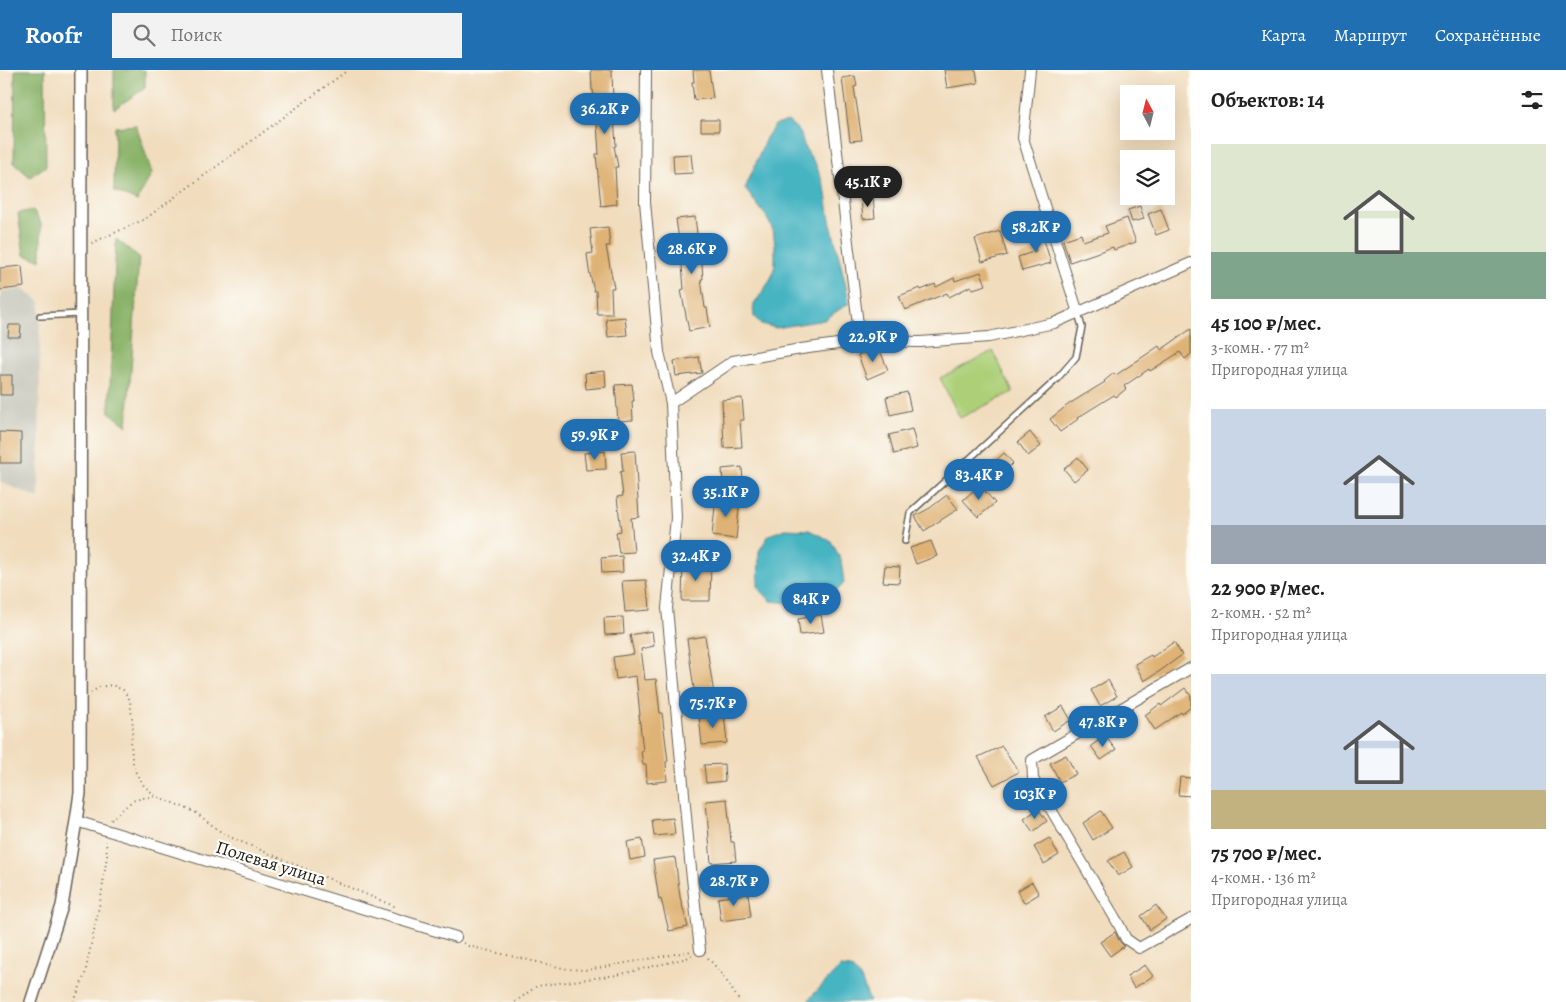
<!DOCTYPE html>
<html lang="ru">
<head>
<meta charset="utf-8">
<style>
  :root { --surface:#fff; --page:#f2f2f2; --text:#222; --muted:#767676; --accent:#1f6fb2 }
  body { margin:0; font-family:Alegreya,serif; background:var(--page); color:var(--text); height:100vh; display:flex; flex-direction:column; font-size:19px; white-space:nowrap }
  * { box-sizing:border-box; margin:0 }
  p { font-size:16px; color:var(--muted) }
  .icon { flex:none; width:28px; height:28px; fill:none; stroke:currentColor; stroke-width:2; stroke-linecap:round; stroke-linejoin:round }
  .map { position:relative; flex:1; overflow:hidden }
  .details { display:flex; flex-direction:column; background:var(--surface); width:375px }
  .details>* { flex:none }
  .needle { width:32px; rotate:353deg }
  .tools { position:absolute; left:1120px; top:15px; display:grid; gap:10px }
  .tools a { display:grid; place-items:center; width:55px; height:55px; border-radius:0px; background:var(--surface); box-shadow:0 5px 20px #0002; font-size:25px }
  .price { position:absolute; translate:-50% -42px; padding:0 11px; border-radius:18px; background:var(--accent); color:#fff; font-size:16px; line-height:32px; filter:drop-shadow(0 1px 2px #0008) }
  .price::after { content:''; position:absolute; left:50%; top:30px; width:15px; height:11px; margin-left:-8px; background:inherit; clip-path:polygon(0 0,100% 0,50% 100%) }
  .price.active { background:#222; color:#fff }
  ul { padding:0; list-style:none }
  li { display:grid; align-content:center; gap:10px; height:265px; padding:0 20px }
  li span { display:grid; place-items:center; height:155px; border-radius:0px; color:#555 }
  li>.icon { margin-inline-start:auto }
  span .icon { width:90px; height:90px; fill:#fffc; stroke-width:1 }
  li b { font-size:21px }
  h2 { display:flex; justify-content:space-between; align-items:center; height:60px; padding:0 20px; font-size:21px }
  header { display:flex; align-items:center; gap:30px; box-sizing:border-box; height:70px; padding:0 25px; background:var(--accent); color:#fff }
  header strong { font-size:24px }
  nav { display:flex; gap:28px; margin-inline-start:auto; font-size:18px }
  .search { width:350px; height:45px; background:var(--page); display:flex; align-items:center; gap:12px; box-sizing:border-box; padding:0 18px; border-radius:0px; color:var(--muted); font-size:19px }
  main { display:flex; flex:1; min-height:0 }
  .map>svg:first-child { display:block }
</style>
</head>
<body>
<header>
<strong>Roofr</strong>
<div class="search"><svg class="icon" aria-label="search" viewBox="0 0 24 24"><circle cx="10" cy="10" r="6"/><path d="M15 15l6 6"/></svg>Поиск</div>
<nav><a>Карта</a><a>Маршрут</a><a>Сохранённые</a></nav>
</header>
<main>
<div class="map">
<svg width="1191" height="932" viewBox="0 0 1191 932">
  <rect width="100%" height="100%" fill="#fdfcf7"/>
  <filter id="ink" filterUnits="userSpaceOnUse"><feTurbulence type="fractalNoise" baseFrequency=".02" numOctaves="2"/><feDisplacementMap in="SourceGraphic" scale="10" xChannelSelector="R" yChannelSelector="G"/><feConvolveMatrix kernelMatrix="1 2 1 2 8 2 1 2 1" color-interpolation-filters="sRGB"/></filter>
  <filter id="wash" filterUnits="userSpaceOnUse"><feTurbulence type="fractalNoise" baseFrequency=".0096" numOctaves="4" result="noise"/><feDisplacementMap in="SourceGraphic" scale="20" xChannelSelector="R" yChannelSelector="G"/><feGaussianBlur stdDeviation="1.12" result="paint"/><feColorMatrix in="noise" values="0 0 0 0 0 0 0 0 0 0 0 0 0 0 0 0 0 1.4 0 .05"/><feComposite in="paint" operator="in"/></filter>
  <g filter="url(#wash)">
    <rect width="100%" height="100%" fill="#f1ddbe"/>
    <path fill="#c5c5b8" d="M24,219L40,232L39,428L0,412V221Z"/>
    <path fill="#accf77" stroke="#64764a" d="M993,281L1013,322L960,348L940,308Z"/>
    <path fill="#89b268" stroke="#526742" d="M15,0H45L46,96L30,107L14,93Z
      M114,0H145V18L114,39Z
      M136,55L152,103L137,131L114,121L115,57Z
      M33,140L41,153V190L24,185L18,143Z
      M116,169L139,187L127,356L109,342Z"/>
    <path fill="#46b4c2" stroke="#31686f" d="M788,51L800,62L805,78L816,95L825,118L830,150L845,212L849,233L824,250L776,258L761,254L754,247L753,236L771,209L775,195V175L773,160L766,146L745,119L766,68L775,55Z
      M785,459L809,460L831,471L841,490L844,513C826,537 797,534 771,531L758,518L759,481L769,465Z
      M840,897L851,898L861,909L870,932H810L809,929Z"/>
    <g id="blocks">
      <path fill="#dfb275" d="M591,0H612L613,31L616,46H614L616,76H614L618,97H615L617,134L601,136L596,84H599L597,54L593,20H592Z
        M693,0H709L713,28L694,30L692,12H694Z
        M944,0H976L978,13L947,18Z
        M855,6L857,16L854,17L862,70L850,71L842,8Z
        M701,50H719V61H701Z
        M691,84L693,103L674,104L673,85Z
        M873,127L875,148L863,149L861,129Z
        M1140,136L1144,149L1132,152L1128,140Z
        M1161,139L1169,160L1156,165L1148,144Z
        M695,147L699,180L701,179L703,209H701L705,238H707L710,257L689,261L681,220L684,219L681,184L676,149Z
        M1127,148L1136,172L1114,180L1113,177L1070,192L1063,170L1081,164L1083,171L1108,163L1105,156Z
        M608,157L610,176H606L614,218H611L612,244H597L596,221H594L589,200L587,184L593,183L590,159Z
        M1040,157L1051,193L1022,201L1018,187L1036,181L1030,160Z
        M1000,161L1007,185L982,192L975,169Z
        M22,196L24,217L0,220V198Z
        M981,202L986,215L973,219L971,216L949,227L947,223L905,240L899,226L920,218L921,220L935,214L936,217L954,208L955,211Z
        M625,247L627,265L608,267L606,249Z
        M9,255H21L20,267H8Z
        M1191,259V284L1185,289L1180,282L1150,301L1149,299L1124,316L1126,319L1116,327L1114,325L1077,348L1078,349L1060,362L1050,349L1069,334L1105,312L1104,311L1114,303L1116,305L1159,276L1161,280Z
        M876,278H879L888,300L867,309L858,285Z
        M699,287L702,303L676,306L674,291Z
        M605,301L606,317L586,319L585,303Z
        M0,305H12V325H0Z
        M632,314L634,331H632L633,350L618,351L615,315Z
        M907,322L911,340L890,345L886,327Z
        M742,328L744,350H740L742,377L724,378L722,330Z
        M618,352L620,363L601,367L599,355Z
        M912,359L917,378L894,384L889,365Z
        M0,362L21,363V393H0Z
        M1030,362L1041,376L1028,386L1018,372Z
        M605,381L606,399L586,400L584,383Z
        M635,381L639,447L631,448L634,482L619,483L616,462L621,461L617,427L623,426L620,402L623,401L621,382Z
        M1004,383L1013,393L998,407L999,409L990,416L978,402L988,394L990,396Z
        M1078,387L1088,400L1074,411L1064,399Z
        M742,397L743,412L723,414L722,399Z
        M980,415L995,433L978,447L963,430Z
        M947,425L958,439L924,461L915,446L930,438Z
        M716,427L740,429L736,469L712,466Z
        M931,471L937,486L916,494L910,478Z
        M622,486L623,502L602,503L601,488Z
        M683,493L711,494L710,531H682Z
        M885,496L900,497L899,513L883,512Z
        M646,510L648,527H649L650,540L625,542L622,511Z
        M821,545L824,562L800,565L798,549Z
        M623,547L624,564L605,565L604,548Z
        M652,561L654,576L641,579L645,610L656,609L660,643H662L668,691L666,692L667,711L647,713L646,694L643,695L641,681H643L639,645H640L636,606L616,609L613,587L634,584L630,565Z
        M705,566L714,624L695,627L687,569Z
        M1174,572L1182,585L1160,601L1144,611L1135,594L1151,585L1152,587Z
        M1108,610L1117,626L1100,636L1091,620Z
        M1185,618L1191,626V637L1182,644L1181,642L1155,660L1145,645L1160,634L1161,636Z
        M1063,636L1071,650L1053,661L1045,647Z
        M724,643L727,673L702,675L699,646Z
        M1105,666L1116,680L1101,690L1091,676Z
        M1002,676L1019,702L994,715L978,687Z
        M1066,685L1076,704L1060,712L1050,693Z
        M724,694L725,711L706,713L704,695Z
        M1180,707L1191,708V726L1178,725Z
        M727,729L731,772H734L736,791L711,793L706,731Z
        M1038,739L1047,751L1033,762L1024,749Z
        M1101,741L1112,758L1093,770L1083,753Z
        M673,748L675,764L654,766L652,750Z
        M1049,768L1059,785L1044,794L1034,777Z
        M642,769L645,787L630,790L627,772Z
        M1124,782L1133,797L1118,806L1108,791Z
        M675,787L680,827L688,857L669,861L661,829L659,830L653,790Z
        M1032,812L1039,824L1024,833L1017,821Z
        M748,824L751,847L721,851L718,828Z
        M1156,835L1166,849L1150,860L1141,846Z
        M1115,862L1120,872L1124,876L1110,886L1100,872Z
        M1145,895L1153,906L1134,918L1127,906Z"/>
    </g>
  </g>
  <g filter="url(#ink)">
    <use href="#blocks" fill-opacity="0" stroke="#676055" stroke-width="1"/>
    <g fill="none" stroke-linecap="round" stroke-linejoin="round">
      <defs>
        <path id="service" d="M40,246L81,244
          M905,471L910,443L1056,310L1076,287L1082,257L1078,243"/>
        <path id="minor" d="M646,0L645,132L659,282L671,333L676,448L667,538L690,790L700,880
          M827,0L860,271
          M1030,0L1023,68L1078,243
          M671,333L733,291L801,279L860,271L920,272L989,267L1054,253L1191,193
          M1191,598L1032,690L1033,709L1118,853L1126,869L1139,878L1191,849
          M76,751L456,867"/>
        <path id="tertiary" d="M31,932L62,836L76,751L80,723L81,0"/>
      </defs>
      <use href="#service" stroke="#676055" stroke-width="8"/>
      <use href="#minor" stroke="#676055" stroke-width="12"/>
      <use href="#tertiary" stroke="#676055" stroke-width="14"/>
      <path stroke="#676055" stroke-width="2" stroke-dasharray="1 4" stroke-linecap="butt" d="M92,173L145,149L348,0
        M91,623L99,617L112,615L123,620L130,630L133,657L131,672L132,688L135,701L144,716L156,726L195,742L225,765L396,837
        M111,750L132,731L143,728L156,726
        M464,873L468,876L567,899L587,900L692,881
        M708,888L722,904L740,932
        M74,932L85,904L101,827L107,786L106,771
        M515,932L537,916L617,905L687,888L692,885"/>
      <use href="#service" stroke="#fff" stroke-width="5"/>
      <use href="#minor" stroke="#fff" stroke-width="10"/>
      <use href="#tertiary" stroke="#fff" stroke-width="11"/>
    </g>
  </g>
  <g text-anchor="middle" stroke-width="4.5" stroke-linejoin="round" paint-order="stroke">
    <g font-size="18" fill="#1c1c1c" stroke="#fdfcf7">
      <text transform="translate(271 793) rotate(17)" y="6">Полевая улица</text>
    </g>
  </g>
</svg>
<div class="tools">
<a><svg class="needle" viewBox="-14 -14 28 28"><path d="M0-13l5 13h-10z" fill="#e53935"/><path d="M0 13l5-13h-10z" fill="#767676"/></svg></a>
<a><svg class="icon" aria-label="layers" viewBox="0 0 24 24"><path d="M12 4l9 5-9 5-9-5zM3 14l9 5 9-5"/></svg></a>
</div>
<b class="price" style="left:605px;top:65px">36.2K ₽</b>
<b class="price active" style="left:868px;top:138px">45.1K ₽</b>
<b class="price" style="left:1036px;top:183px">58.2K ₽</b>
<b class="price" style="left:692px;top:205px">28.6K ₽</b>
<b class="price" style="left:873px;top:293px">22.9K ₽</b>
<b class="price" style="left:595px;top:391px">59.9K ₽</b>
<b class="price" style="left:979px;top:431px">83.4K ₽</b>
<b class="price" style="left:726px;top:448px">35.1K ₽</b>
<b class="price" style="left:696px;top:512px">32.4K ₽</b>
<b class="price" style="left:811px;top:555px">84K ₽</b>
<b class="price" style="left:713px;top:659px">75.7K ₽</b>
<b class="price" style="left:1103px;top:678px">47.8K ₽</b>
<b class="price" style="left:1035px;top:750px">103K ₽</b>
<b class="price" style="left:734px;top:837px">28.7K ₽</b>
</div>
<section class="details">
<h2>Объектов: 14<svg class="icon" aria-label="filters" viewBox="0 0 24 24"><path d="M4 7h16M4 17h16"/><circle cx="9" cy="7" r="2"/><circle cx="15" cy="17" r="2"/></svg></h2>
<ul>
<li><span style="background:linear-gradient(#dfe7d0 70%,#7fa58c 0)"><svg class="icon" aria-label="home" viewBox="0 0 24 24"><path d="M3 11l9-7 9 7M6 9v11h12V9"/></svg></span><div><b>45 100 ₽/мес.</b><p>3-комн. · 77 m²</p><p>Пригородная улица</p></div></li>
<li><span style="background:linear-gradient(#c9d6e8 75%,#9aa5b1 0)"><svg class="icon" aria-label="home" viewBox="0 0 24 24"><path d="M3 11l9-7 9 7M6 9v11h12V9"/></svg></span><div><b>22 900 ₽/мес.</b><p>2-комн. · 52 m²</p><p>Пригородная улица</p></div></li>
<li><span style="background:linear-gradient(#c9d6e8 75%,#c2b280 0)"><svg class="icon" aria-label="home" viewBox="0 0 24 24"><path d="M3 11l9-7 9 7M6 9v11h12V9"/></svg></span><div><b>75 700 ₽/мес.</b><p>4-комн. · 136 m²</p><p>Пригородная улица</p></div></li>
</ul>
</section>
</main>
</body>
</html>
